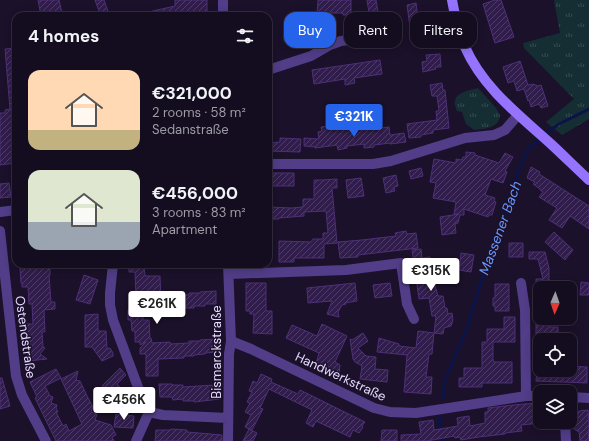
<!DOCTYPE html>
<html lang="en">
<head>
<meta charset="utf-8">
<style>
  :root { --surface:#140d20; --page:#211b2d; --text:#f1f3f6; --muted:#9d9ca5; --line:#332d3e; --accent:#2563eb }
  body { margin:0; font-family:"DM Sans",sans-serif; background:var(--page); color:var(--text); height:100vh; display:flex; flex-direction:column; font-size:15px; white-space:nowrap }
  * { box-sizing:border-box; margin:0 }
  p { font-size:13px; color:var(--muted) }
  .icon { flex:none; width:22px; height:22px; fill:none; stroke:currentColor; stroke-width:2; stroke-linecap:round; stroke-linejoin:round }
  .map { position:relative; flex:1; overflow:hidden }
  .details { position:absolute; left:12px; top:12px; width:260px; height:256px; display:flex; flex-direction:column; background:var(--surface); border-radius:12px; box-shadow:0 2px 10px #0003,0 0 0 1px var(--line) }
  .details>* { flex:none }
  .guide { position:absolute; left:284px; top:12px; width:245px; height:36px; display:flex; gap:8px }
  .needle { width:26px; rotate:182deg }
  .controls { position:absolute; left:533px; top:281px; display:grid; gap:8px }
  .controls a { display:grid; place-items:center; width:44px; height:44px; border-radius:8px; background:var(--surface); box-shadow:0 2px 10px #0003,0 0 0 1px var(--line); font-size:20px }
  .price { position:absolute; translate:-50% -34px; padding:0 9px; border-radius:4px; background:#fff; color:#222; font-size:13px; line-height:26px; filter:drop-shadow(0 1px 2px #0008) }
  .price::after { content:''; position:absolute; left:50%; top:24px; width:12px; height:9px; margin-left:-6px; background:inherit; clip-path:polygon(0 0,100% 0,50% 100%) }
  .price.current { background:var(--accent); color:#fff }
  ul { padding:0; list-style:none }
  li { display:flex; align-items:center; gap:12px; height:100px; padding:0 16px }
  li span { display:grid; place-items:center; flex:none; width:112px; height:80px; border-radius:12px; color:#555 }
  li>.icon { margin-inline-start:auto }
  span .icon { width:48px; height:48px; fill:#fffc; stroke-width:1 }
  li b { font-size:17px }
  h2 { display:flex; justify-content:space-between; align-items:center; height:48px; padding:0 16px; font-size:17px }
  .chip { padding:0 14px; border-radius:12px; background:var(--surface); box-shadow:0 2px 10px #0003,0 0 0 1px var(--line); font-size:14px; line-height:36px }
  .chip.current { background:var(--accent); color:#fff }
  .map>svg:first-child { display:block }
</style>
</head>
<body>
<div class="map">
<svg width="589" height="441" viewBox="0 0 589 441">
  <defs>
    <pattern id="grass-tufts" width="24" height="20" patternUnits="userSpaceOnUse"><rect width="24" height="20" fill="#142e34"/><path d="M3 7l-1-3M5 7V3M7 7l1-3M15 17l-1-3M17 17v-4M19 17l1-3" fill="none" stroke="#364c52"/></pattern>
    <pattern id="building-hatch" width="6" height="6" patternUnits="userSpaceOnUse"><rect width="6" height="6" fill="#311d4b"/><path d="M-1 1l2-2M0 6l6-6M5 7l2-2" fill="none" stroke="#4f3d66"/></pattern>
  </defs>
  <rect width="100%" height="100%" fill="#1b112a"/>
  <path fill="url(#grass-tufts)" d="M554,0H589V119L562,135L546,122L574,99L524,48L523,43L560,33Z
    M478,88L496,108L500,115C499,128 485,129 474,130L466,124L462,112L457,111C456,108 454,104 455,101C456,92 471,90 478,88Z"/>
  <g fill="none" stroke-linecap="round" stroke-linejoin="round">
    <path stroke="#0b1449" stroke-width="3" d="M443,398L445,380L467,328L483,275L500,229L519,169L528,149L557,125L589,109
      M440,417L439,427L442,441"/>
  </g>
  <path fill="url(#building-hatch)" stroke="#4e3077" d="M38,0H59L62,13L48,16H41Z
    M95,0H104L108,11L100,14Z
    M175,0H207V16H145L144,13L175,6Z
    M318,0H351V15H343V13H326V14H317Z
    M367,0H376L380,24L371,26Z
    M495,0H501L514,37L495,43L483,4Z
    M416,3L418,19L433,17L436,33L419,36L420,41L412,42L407,5Z
    M285,24L318,25V42H310V40H293V41H284Z
    M16,48V163L0,165V113H5V110L10,109L5,49Z
    M440,54L441,67H435L436,69L423,72L422,62L427,61L426,55Z
    M380,60L382,74L354,78L355,83L345,85V79L314,84L312,70Z
    M520,61L528,85L533,84L538,86L541,85L548,106L541,108L539,104L531,107L529,100L528,101L524,89L517,91L514,81L508,83L503,67Z
    M442,83L443,90H445L449,128L433,130V133L421,135V137L409,138L407,124L437,120L436,111H439L437,96H432L430,85Z
    M358,125V128H362V130L389,127L390,135L404,133L406,142L390,144V143L374,145V147L364,148V144L347,146V148L338,150L337,145L315,148V147L304,146V138L319,139L318,132L322,131L321,127L331,126L332,129Z
    M280,138L301,139L300,152L268,151V143L280,142Z
    M466,152L475,153V155L499,163L505,153L513,157L505,171L507,172L503,183L491,179L485,195L495,198L494,201L496,202L492,215H489L488,217L464,209V215H460L458,223L455,224L456,233L442,235L440,217L459,214H454L456,202L433,198L436,183L430,182L434,159L456,163V159L462,160L463,157H466Z
    M531,167L540,172L539,174L589,206V229L570,216L562,228L549,220L557,208L539,197L543,192L540,190V189L533,184L535,182L527,178Z
    M421,168L423,176L411,179L409,171Z
    M268,173H294V186H268Z
    M396,175L398,186L394,187L395,191L386,193L383,178Z
    M361,178L364,196L348,198L346,180Z
    M337,179V188H332L337,243L324,244V258H294V262H279V241L311,242L313,239H323V233H328L326,211L304,212V216L279,218V219H268V207L292,208L303,207V199H314V180H322Z
    M9,183L11,197L0,198V184Z
    M406,231L407,234L416,233L418,248L358,255V257L340,258L338,242L362,240L396,236L395,233Z
    M554,232L573,250L565,260L545,242Z
    M509,243H523V257H509Z
    M421,249L422,258L430,257L433,275H432L438,296H443L445,308H447L448,314L452,313L453,320L451,326L444,328L443,334L434,333L436,316H432L429,298L419,299L412,250Z
    M529,252H545L549,268V288H536V279H543L538,259H529Z
    M461,253L474,255L471,272L459,270Z
    M26,264H50V275H49L51,302H55V309L44,310L45,332H42L43,347L45,348L40,354L47,359L28,361L26,324H33L32,304H29L28,287H22V283H21L20,268H26Z
    M129,264H142V267H144L145,276H160L161,303L143,304V320H149L150,339L151,338L152,343L170,342V344L189,343V341H200V340L216,339V352L205,353V354L194,355V356H184V358L158,359V376H146V354H140V348L146,342L140,345V342H135V331H132L131,320H128V310H132L131,297H136L135,272H129Z
    M84,275L98,280L90,304L76,300Z
    M581,282L589,283V295H580Z
    M246,283H266V311H272V334L253,333L254,314H250V311H246Z
    M355,283L357,301L345,303L346,304L342,305L338,312L339,317L327,314L332,301L308,303L307,288Z
    M390,283L392,296L375,298L373,285Z
    M495,284H509V311H495V306H493V298H495Z
    M216,291V304H205V306H194V308H184V310H171L170,297L184,296V295H189V293H200V292Z
    M98,314V331H106L107,349L110,348L113,353V356L102,361L92,347H85V315Z
    M504,317H515V342H493V361H494V362H512V383H482V387H459V378H464V368H482V342H487V329H504Z
    M536,318H550V327H558V335H536Z
    M322,324L347,336L335,362L340,365L339,374L316,364L319,353L286,338L292,325L317,336Z
    M418,331L434,333L432,354H429L426,377H432L431,394L404,392L407,355L377,352L379,338L399,344V346L416,348Z
    M363,333L368,341L358,348L366,356L376,357L375,369L388,370L387,382L360,379L362,366L355,362L353,359L350,339L352,340Z
    M570,366L587,367V383L536,381L537,370H570Z
    M120,368L126,375L117,384L122,389L112,398L102,386Z
    M56,369L61,378L45,386L50,396L53,397L51,403L57,405L56,408L58,412H56L63,426L66,424L69,431L82,424L61,379L78,371L76,380L80,381L87,396L93,407L91,412L97,414L95,420L111,425L116,435L112,437L114,441H56L35,398L37,397L30,382Z
    M261,374L272,379L271,382L298,394L300,390L365,422L362,426L363,427L359,433L353,430L350,437L316,421L313,427L306,423L312,410L269,389L260,408L263,409L252,430L245,427L251,415L245,412L250,403L247,402L252,392L249,391L253,381L257,383Z
    M0,378H2L10,406L0,409Z
    M159,384H172V385H183V387L215,385V391H220V399L194,402V401H183V399L173,400L172,397H160Z
    M536,403V409H539L541,423L521,425L522,431L505,433V434L479,437L461,440L460,437L455,438L454,436L427,441H401V435L421,434L419,422L433,420L434,430L458,426L457,418L469,416L470,426L485,423V412H488V408L513,405Z
    M588,410L589,423V430H588L589,441H580L579,431H577L573,428L572,414H578L579,411Z
    M116,414L134,416L133,428L114,427Z
    M171,429L187,430V432L222,435V441H155L156,430H170Z
    M249,429L257,433L253,441H243Z
    M382,430H397V441H381Z"/>
  <g fill="none" stroke-linecap="round" stroke-linejoin="round">
    <path stroke="#513d88" stroke-width="10" d="M223,16V0
      M268,70L311,56L330,45L341,41L364,38
      M268,164H373L391,161L465,138L494,135L505,130L518,115
      M0,212L16,210
      M0,231L16,376L22,395L46,441
      M113,264L110,293V305L113,320L145,406L149,412L163,415L228,418
      M229,274L346,270L401,263L407,304L414,319
      M521,283L525,310L526,396
      M231,341L251,349L374,408L390,412L416,413L526,396H540
      M570,397L589,398
      M565,422L566,441
      M136,441L149,412
      M228,441L229,354L231,341L228,264"/>
    <path stroke="#9573fd" stroke-width="10" d="M452,0C455,16 458,32 465,47C483,88 519,115 551,144C564,156 576,168 589,180"/>
  </g>
  <g text-anchor="middle" stroke-width="3" stroke-linejoin="round" paint-order="stroke">
    <g font-size="13" fill="#e7daff" stroke="#1b112a">
      <text transform="translate(26 337) rotate(82)" y="5">Ostendstraße</text>
      <text transform="translate(216 352) rotate(-90)" y="5">Bismarckstraße</text>
      <text transform="translate(341 376) rotate(25)" y="5">Handwerkstraße</text>
    </g>
    <g font-size="14" font-style="italic" fill="#6a98fd" stroke="#1b112a">
      <text transform="translate(500 228) rotate(-70)" y="5">Massener Bach</text>
    </g>
  </g>
</svg>
<div class="controls">
<a><svg class="needle" viewBox="-14 -14 28 28"><path d="M0-13l5 13h-10z" fill="#e53935"/><path d="M0 13l5-13h-10z" fill="#9d9ca5"/></svg></a>
<a><svg class="icon" aria-label="locate" viewBox="0 0 24 24"><circle cx="12" cy="12" r="6"/><path d="M12 2v4M12 18v4M2 12h4M18 12h4"/></svg></a>
<a><svg class="icon" aria-label="layers" viewBox="0 0 24 24"><path d="M12 4l9 5-9 5-9-5zM3 14l9 5 9-5"/></svg></a>
</div>
<b class="price current" style="left:354px;top:138px">€321K</b>
<b class="price" style="left:431px;top:292px">€315K</b>
<b class="price" style="left:157px;top:325px">€261K</b>
<b class="price" style="left:124px;top:421px">€456K</b>
<div class="guide">
<a class="chip current">Buy</a>
<a class="chip">Rent</a>
<a class="chip">Filters</a>
</div>
<section class="details">
<h2>4 homes<svg class="icon" aria-label="filters" viewBox="0 0 24 24"><path d="M4 7h16M4 17h16"/><circle cx="9" cy="7" r="2"/><circle cx="15" cy="17" r="2"/></svg></h2>
<ul>
<li><span style="background:linear-gradient(#ffd9b3 75%,#c2b280 0)"><svg class="icon" aria-label="home" viewBox="0 0 24 24"><path d="M3 11l9-7 9 7M6 9v11h12V9"/></svg></span><div><b>€321,000</b><p>2 rooms · 58 m²</p><p>Sedanstraße</p></div></li>
<li><span style="background:linear-gradient(#dfe7d0 65%,#9aa5b1 0)"><svg class="icon" aria-label="home" viewBox="0 0 24 24"><path d="M3 11l9-7 9 7M6 9v11h12V9"/></svg></span><div><b>€456,000</b><p>3 rooms · 83 m²</p><p>Apartment</p></div></li>
</ul>
</section>
</div>
</body>
</html>
